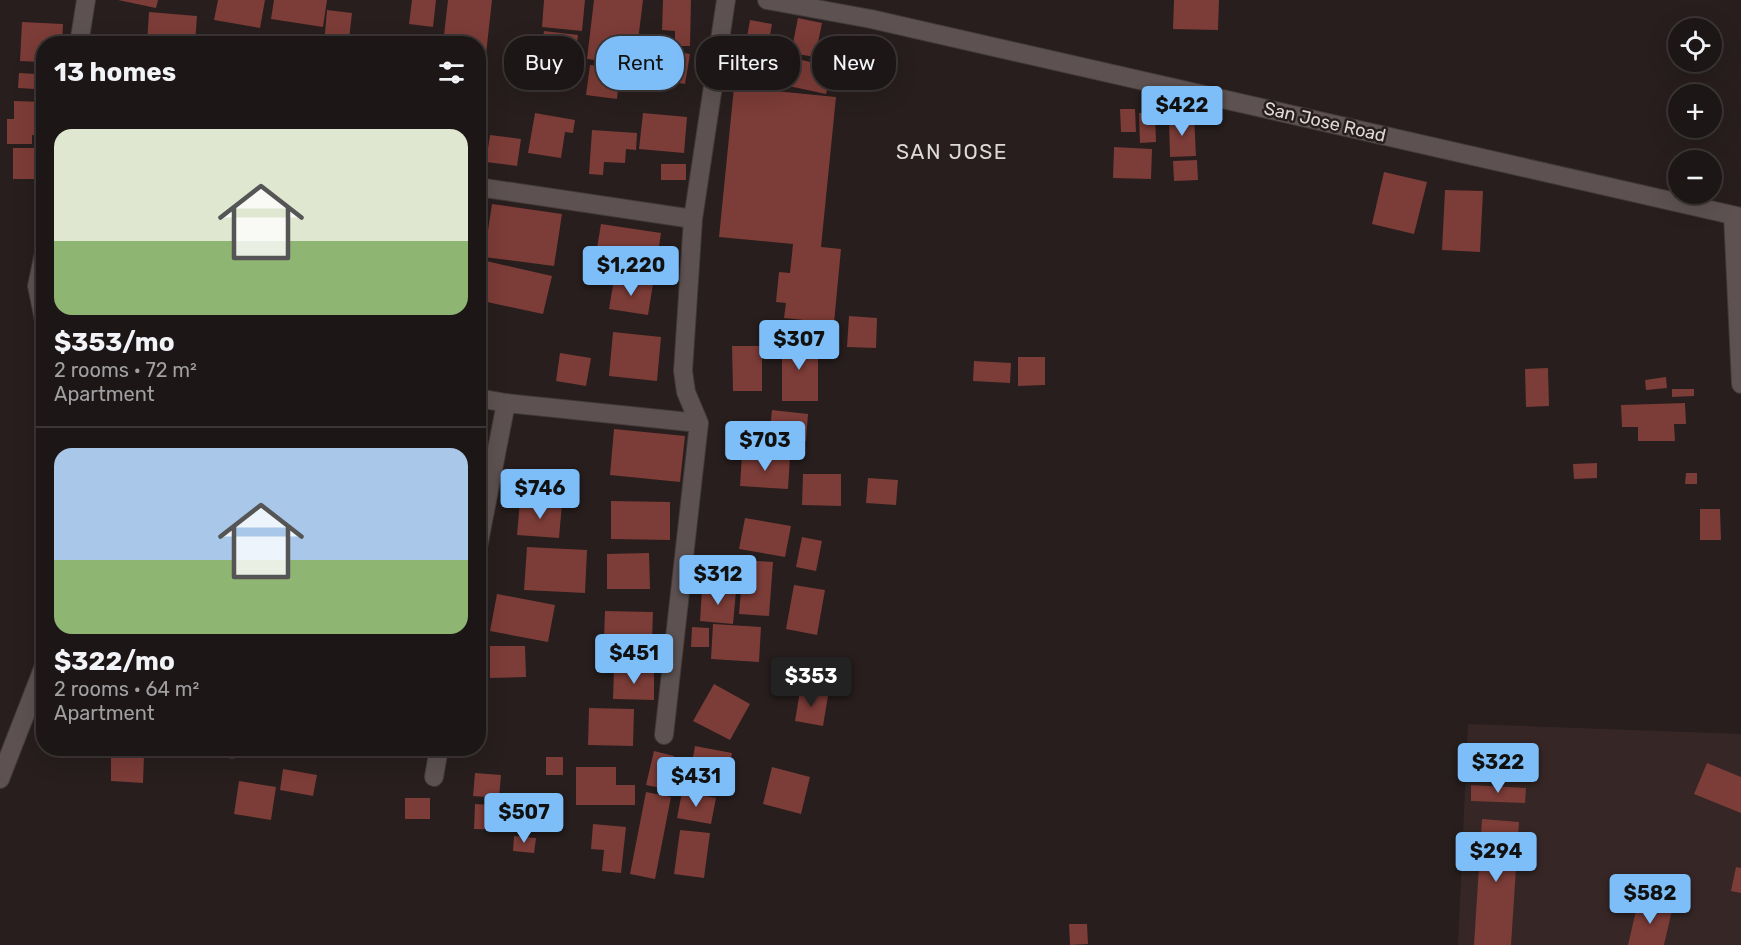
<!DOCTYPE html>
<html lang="en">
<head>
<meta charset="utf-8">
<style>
  :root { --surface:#1d1616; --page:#251f1f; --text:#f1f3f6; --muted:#a09fa1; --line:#3b3535; --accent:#7dbef9 }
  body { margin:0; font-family:Rubik,sans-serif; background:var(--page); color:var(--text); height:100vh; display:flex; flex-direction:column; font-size:22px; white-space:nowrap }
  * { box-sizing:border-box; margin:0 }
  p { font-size:20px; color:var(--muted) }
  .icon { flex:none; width:33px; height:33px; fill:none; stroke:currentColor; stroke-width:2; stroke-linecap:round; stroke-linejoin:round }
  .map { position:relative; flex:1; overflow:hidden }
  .sheet { position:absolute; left:36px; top:36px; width:450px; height:720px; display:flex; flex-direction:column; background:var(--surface); border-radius:24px; box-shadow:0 6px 24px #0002,0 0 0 2px var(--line) }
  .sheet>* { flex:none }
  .hud { position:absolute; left:504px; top:36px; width:570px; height:54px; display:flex; gap:12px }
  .fabs { position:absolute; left:1668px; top:18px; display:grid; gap:12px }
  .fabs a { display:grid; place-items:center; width:54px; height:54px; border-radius:50%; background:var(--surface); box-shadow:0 6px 24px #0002,0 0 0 2px var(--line); font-size:30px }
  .price { position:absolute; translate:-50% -51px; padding:0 14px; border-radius:6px; background:var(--accent); color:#111; font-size:20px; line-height:39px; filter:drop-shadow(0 2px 3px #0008) }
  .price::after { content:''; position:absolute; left:50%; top:36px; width:18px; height:14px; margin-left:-9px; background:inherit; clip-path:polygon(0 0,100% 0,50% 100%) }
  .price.selected { background:#222; color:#fff }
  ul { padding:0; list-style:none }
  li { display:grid; align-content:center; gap:12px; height:318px; padding:0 18px }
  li+li { border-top:2px solid var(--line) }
  li span { display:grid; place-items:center; height:186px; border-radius:18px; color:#555 }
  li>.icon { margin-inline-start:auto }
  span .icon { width:108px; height:108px; fill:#fffc; stroke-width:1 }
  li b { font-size:26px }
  h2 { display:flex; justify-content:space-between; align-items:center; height:72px; padding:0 18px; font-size:26px }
  .pill { padding:0 21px; border-radius:24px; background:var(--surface); box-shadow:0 6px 24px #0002,0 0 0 2px var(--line); font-size:21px; line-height:54px }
  .pill.selected { background:var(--accent); color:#111 }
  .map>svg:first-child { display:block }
</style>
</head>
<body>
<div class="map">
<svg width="1741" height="945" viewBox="0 0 1741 945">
  <rect width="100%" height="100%" fill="#271e1d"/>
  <path fill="#362726" d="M1468,724L1741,734V945H1458Z"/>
  <path fill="#7c3c37" d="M118,0H158L156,8Z
    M218,0H265L260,28L214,20Z
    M274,0H327L323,27L271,19Z
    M412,0H436L433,27L409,24Z
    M448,0H492L485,63H478V44H443Z
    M544,0H585L582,31L542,27Z
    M594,0H643L635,65L587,59Z
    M663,0H691L690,46H675V31L662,30Z
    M1174,0H1219L1218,30L1173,29Z
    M327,10L352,13L349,39L375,41L374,44H324Z
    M149,12L197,16L195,44H147Z
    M798,18L822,23L815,57L791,53Z
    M750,20L772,24L767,51L745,48Z
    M22,22L63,24L62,44H44V62L20,61Z
    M544,31L578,35L576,49L542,46Z
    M663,43L664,56L648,57V44Z
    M668,50L690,54L685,84L664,80Z
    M776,54L832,67L826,94L770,82Z
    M590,65L620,69L617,99L586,95Z
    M19,73L36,74L35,89L18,88Z
    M734,87L836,97L821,247L841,249L834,323L784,318L786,303L776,302L779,272L790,273L793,244L719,237Z
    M14,101L44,102V136L32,135V144H7V119H14Z
    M1120,109H1135L1136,132H1121Z
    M535,113L575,120L573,133L565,132L561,158L528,153Z
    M643,113L687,117L684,153L639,149Z
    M1139,113H1155L1156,142L1140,143Z
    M1194,116L1196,156L1170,157L1169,117Z
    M592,130L637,133L636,150L626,149L625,163L604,162L603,175L589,174Z
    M490,135L521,139L517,166L486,162Z
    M1114,147L1152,149L1151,179L1113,178Z
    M13,148H42V179H13Z
    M1197,160L1198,180L1174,181L1173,161Z
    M661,164H686V180H661Z
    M1384,172L1427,182L1414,234L1372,224Z
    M1445,190L1483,191L1480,252L1442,250Z
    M492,204L562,214L554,266L484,257Z
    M601,224L661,233L654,280L593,272Z
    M486,261L552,276L543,314L478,300Z
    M614,279L653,284L648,315L609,309Z
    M849,316L877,318L876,348L847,347Z
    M613,332L661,337L657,381L609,376Z
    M782,335H802V348H818V401H782Z
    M732,346H762V391H733Z
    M560,353L591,358L586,386L556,381Z
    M1018,357H1045V385L1018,386Z
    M974,361L1011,363L1010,383L973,381Z
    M1548,368L1549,406L1526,407L1525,369Z
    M1666,377L1667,388L1646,390L1645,380Z
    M1672,389H1694V396L1672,397Z
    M1685,403L1686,424H1674L1675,441H1638V427H1622L1621,405Z
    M772,410L808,414L806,441L769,438Z
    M614,429L685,436L680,482L610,475Z
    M742,455L790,457L788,489L740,486Z
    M1597,463V478L1574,479L1573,464Z
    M1686,473H1697V484H1685Z
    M803,474H841V506L802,505Z
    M868,478L898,480L896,505L866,503Z
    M520,501L562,504L559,538L517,535Z
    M611,501L670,502V540L611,539Z
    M1700,509H1720L1721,540H1700Z
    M745,518L791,526L785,557L739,549Z
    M802,537L822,541L816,571L796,567Z
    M527,547L587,550L585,593L524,590Z
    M649,553L650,589H607V554Z
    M711,558L773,562L769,616L739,614L741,590L709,587Z
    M794,585L825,590L817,635L786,629Z
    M702,589L736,591L733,624L700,621Z
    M497,594L555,605L548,642L490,631Z
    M605,611L653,612L652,639L604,638Z
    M713,624L761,627L759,662L711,659Z
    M692,627L709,628V647H691Z
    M490,646H525L526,677L490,678Z
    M793,662L818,667L814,686L789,681Z
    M614,669L654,670V700L613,699Z
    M714,684L750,704L730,740L693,721Z
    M800,691L828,696L823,726L795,721Z
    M478,701L488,702L484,742L478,741Z
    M589,708L634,709L633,746L588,745Z
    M695,746L732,753L726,788L689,781Z
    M167,748H194L193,756Z
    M654,751L674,756L665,789L646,785Z
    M111,754L144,755L143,783L111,781Z
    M546,757H563V775H546Z
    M1707,763L1741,777V813L1694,794Z
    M576,767H616V785H635V805H576Z
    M772,767L810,777L801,814L763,804Z
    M283,769L317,775L313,796L280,790Z
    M475,773L501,775L499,798L473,796Z
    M239,781L276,787L271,820L234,814Z
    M1471,785L1526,788L1525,803L1471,801Z
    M646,792L671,797L655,879L630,874Z
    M682,792L716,798L711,824L677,818Z
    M405,798H430V819H405Z
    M475,804L508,806L506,830L474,829Z
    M1482,819L1519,822L1511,945H1474Z
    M593,824L626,827L621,873L602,871L604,850L591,849Z
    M680,830L710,833L704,878L674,874Z
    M514,836L536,838L534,853L513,851Z
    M1736,867L1741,868V893L1731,891Z
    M1638,902L1672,910L1664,945H1628Z
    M1069,924H1087L1088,944L1070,945Z"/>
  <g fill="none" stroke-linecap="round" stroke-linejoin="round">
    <defs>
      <path id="minor" d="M767,0L871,19L1741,217
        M79,44L86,0
        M478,187L693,219
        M1733,215L1741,384
        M44,253L37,286L44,320
        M478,398L506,403L699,423
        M478,547L506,403
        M664,735L699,423L686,392L683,371L693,219L726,0
        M232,749V748
        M434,777L439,748
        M0,779L44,666"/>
    </defs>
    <use href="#minor" stroke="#413a39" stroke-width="20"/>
    <use href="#minor" stroke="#5d5251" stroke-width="18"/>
  </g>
  <g text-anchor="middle" stroke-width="5" stroke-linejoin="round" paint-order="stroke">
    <g font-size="18" fill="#ded8d7" stroke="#271e1d">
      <text transform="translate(1325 122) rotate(13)" y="6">San Jose Road</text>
    </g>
    <g font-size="21" letter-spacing="1.5" fill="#ded8d7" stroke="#271e1d">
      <text x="952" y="159">SAN JOSE</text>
    </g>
  </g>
</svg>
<div class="fabs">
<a><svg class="icon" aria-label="locate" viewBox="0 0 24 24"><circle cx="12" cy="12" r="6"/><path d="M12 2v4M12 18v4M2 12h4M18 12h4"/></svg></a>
<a>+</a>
<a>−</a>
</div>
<b class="price" style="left:1182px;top:137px">$422</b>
<b class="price" style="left:631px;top:297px">$1,220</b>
<b class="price" style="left:799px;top:371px">$307</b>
<b class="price" style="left:765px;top:472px">$703</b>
<b class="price" style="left:540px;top:520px">$746</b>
<b class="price" style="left:718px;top:606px">$312</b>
<b class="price" style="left:634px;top:685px">$451</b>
<b class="price selected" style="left:811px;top:708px">$353</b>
<b class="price" style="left:1498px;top:794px">$322</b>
<b class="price" style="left:696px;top:808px">$431</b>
<b class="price" style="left:524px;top:844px">$507</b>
<b class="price" style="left:1496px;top:883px">$294</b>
<b class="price" style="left:1650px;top:925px">$582</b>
<div class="hud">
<a class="pill">Buy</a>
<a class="pill selected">Rent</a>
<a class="pill">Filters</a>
<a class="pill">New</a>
</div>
<section class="sheet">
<h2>13 homes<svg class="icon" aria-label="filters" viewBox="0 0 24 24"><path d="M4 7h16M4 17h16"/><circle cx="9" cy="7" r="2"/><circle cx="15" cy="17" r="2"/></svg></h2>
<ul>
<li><span style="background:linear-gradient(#dfe7d0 60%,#8fb573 0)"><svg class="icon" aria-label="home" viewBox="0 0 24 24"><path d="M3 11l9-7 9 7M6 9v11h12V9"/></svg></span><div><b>$353/mo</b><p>2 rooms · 72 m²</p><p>Apartment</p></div></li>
<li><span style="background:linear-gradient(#a9c7e8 60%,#8fb573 0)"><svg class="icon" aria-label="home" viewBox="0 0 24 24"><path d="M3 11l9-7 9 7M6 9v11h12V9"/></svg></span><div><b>$322/mo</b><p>2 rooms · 64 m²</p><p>Apartment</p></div></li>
</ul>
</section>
</div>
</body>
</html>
